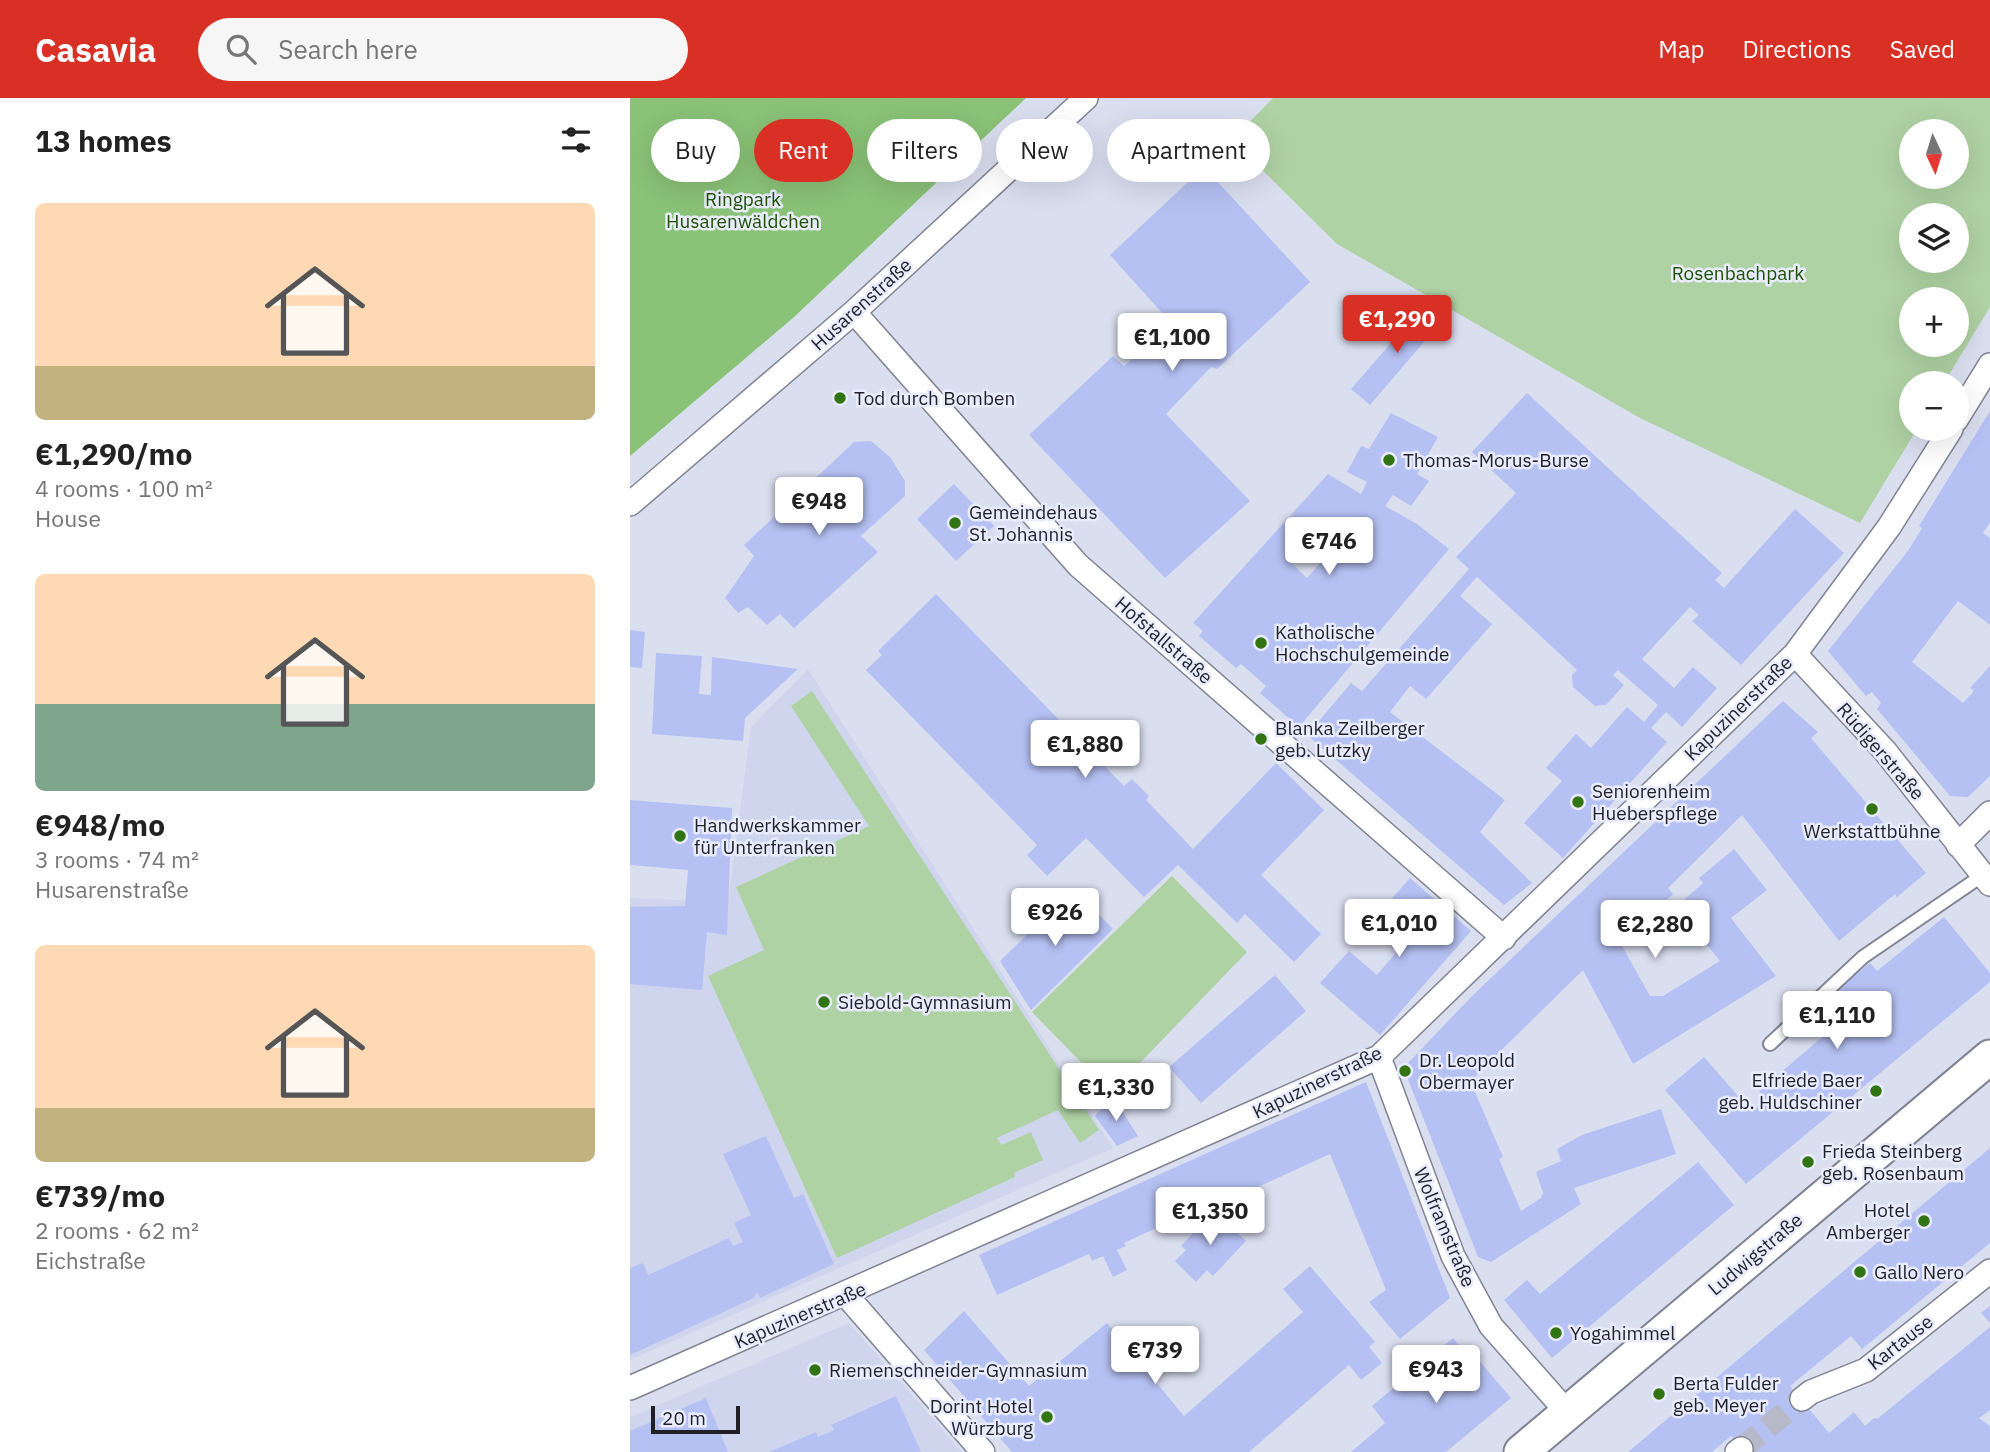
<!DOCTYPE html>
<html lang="en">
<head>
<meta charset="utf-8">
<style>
  :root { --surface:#fff; --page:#f6f6f6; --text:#222; --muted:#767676; --accent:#d93025 }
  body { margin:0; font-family:"IBM Plex Sans",sans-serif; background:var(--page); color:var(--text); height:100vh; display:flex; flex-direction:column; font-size:26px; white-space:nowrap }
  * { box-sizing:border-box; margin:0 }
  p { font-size:23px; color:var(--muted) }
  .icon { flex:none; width:38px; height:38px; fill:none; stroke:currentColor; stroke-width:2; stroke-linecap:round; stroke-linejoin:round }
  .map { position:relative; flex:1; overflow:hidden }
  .side { display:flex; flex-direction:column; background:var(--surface); width:630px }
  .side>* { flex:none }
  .top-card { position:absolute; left:21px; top:21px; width:665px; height:63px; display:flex; gap:14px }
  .needle { width:46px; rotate:176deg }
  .fabs { position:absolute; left:1269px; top:21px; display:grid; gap:14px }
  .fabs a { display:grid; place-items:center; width:70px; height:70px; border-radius:50%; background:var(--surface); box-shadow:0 7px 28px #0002; font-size:35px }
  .scale { position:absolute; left:21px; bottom:18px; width:89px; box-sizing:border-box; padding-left:7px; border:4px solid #1f2127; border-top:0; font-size:19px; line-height:24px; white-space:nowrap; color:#1f2127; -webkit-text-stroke:5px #e8ecfe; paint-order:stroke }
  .price { position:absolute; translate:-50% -60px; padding:0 16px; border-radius:7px; background:#fff; color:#222; font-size:23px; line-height:46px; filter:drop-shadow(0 2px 4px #0008) }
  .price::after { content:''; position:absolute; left:50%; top:42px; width:21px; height:16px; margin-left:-10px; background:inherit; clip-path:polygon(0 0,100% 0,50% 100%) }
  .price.selected { background:var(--accent); color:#fff }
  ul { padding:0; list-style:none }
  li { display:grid; align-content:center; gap:14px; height:371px; padding:0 35px }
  li span { display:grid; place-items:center; height:217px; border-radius:10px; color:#555 }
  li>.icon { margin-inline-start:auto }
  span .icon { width:126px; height:126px; fill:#fffc; stroke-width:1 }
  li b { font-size:30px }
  h2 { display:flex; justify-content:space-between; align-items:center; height:84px; padding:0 35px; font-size:30px }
  .tag { padding:0 24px; border-radius:32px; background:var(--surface); box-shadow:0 7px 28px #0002; font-size:24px; line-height:63px }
  .tag.selected { background:var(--accent); color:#fff }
  header { display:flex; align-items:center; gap:42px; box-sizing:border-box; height:98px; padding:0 35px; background:var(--accent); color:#fff }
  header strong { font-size:33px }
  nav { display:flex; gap:38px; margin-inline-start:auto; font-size:24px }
  .search { width:490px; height:63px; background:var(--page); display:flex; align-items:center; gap:18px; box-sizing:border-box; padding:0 24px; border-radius:38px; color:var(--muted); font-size:26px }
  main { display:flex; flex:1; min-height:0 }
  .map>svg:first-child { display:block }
</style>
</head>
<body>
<header>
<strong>Casavia</strong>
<div class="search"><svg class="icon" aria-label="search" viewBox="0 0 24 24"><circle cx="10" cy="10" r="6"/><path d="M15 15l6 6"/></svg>Search here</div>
<nav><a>Map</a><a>Directions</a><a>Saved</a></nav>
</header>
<main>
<section class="side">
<h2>13 homes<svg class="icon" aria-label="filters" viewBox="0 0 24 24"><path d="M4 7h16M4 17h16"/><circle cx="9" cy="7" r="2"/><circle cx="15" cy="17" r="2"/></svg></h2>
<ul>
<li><span style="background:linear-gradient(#ffd9b3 75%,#c2b280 0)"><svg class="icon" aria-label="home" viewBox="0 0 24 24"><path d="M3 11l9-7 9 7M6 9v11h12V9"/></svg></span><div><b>€1,290/mo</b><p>4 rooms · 100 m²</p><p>House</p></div></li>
<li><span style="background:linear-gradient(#ffd9b3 60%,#7fa58c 0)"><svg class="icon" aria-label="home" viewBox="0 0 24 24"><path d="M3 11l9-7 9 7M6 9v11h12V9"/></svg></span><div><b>€948/mo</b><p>3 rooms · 74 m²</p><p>Husarenstraße</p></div></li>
<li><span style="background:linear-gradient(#ffd9b3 75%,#c2b280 0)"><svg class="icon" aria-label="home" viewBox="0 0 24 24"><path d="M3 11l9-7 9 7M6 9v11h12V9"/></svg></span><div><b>€739/mo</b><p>2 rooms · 62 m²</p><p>Eichstraße</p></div></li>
</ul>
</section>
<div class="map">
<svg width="1360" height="1354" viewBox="0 0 1360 1354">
  <rect width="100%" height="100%" fill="#dadff0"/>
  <path fill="#cfd5ed" d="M178,571L483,1050L0,1262V800L98,804L121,629Z
    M219,1225L332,1354H0V1319Z"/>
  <path fill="#afd2a4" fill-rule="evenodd" d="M643,0H1360V209L1314,285H1281V331H1287L1230,425L1010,320L707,146L602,42ZM1281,33H1326V79H1281ZM1281,117H1326V163H1281ZM1281,201H1326V247H1281Z
    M182,593L469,1032L450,1045L428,1012L367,1040L371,1047L401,1034L413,1062L384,1075L385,1079L207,1160L78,878L134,852L106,789L239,728L161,608Z
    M542,778L617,854L481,995L402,914Z"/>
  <path fill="#8ac277" d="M0,0H396L163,220L0,358Z"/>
  <path fill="#b5c1f3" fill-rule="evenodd" d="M574,69L680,184L587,271L581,269L536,316L620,403L535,480L399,337L483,258L494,268L542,226L480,157Z
    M794,207L812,223L740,307L721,291Z
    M897,295L1092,475L1085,482L1094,490L1165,411L1214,455L1111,567L1062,523L1069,517L1060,509L1012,561L1044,590L1063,569L1087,590L1052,629L1036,614L1021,630L1037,644L933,760L894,725L932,683L916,670L946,636L961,650L997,609L1014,624L1028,607L988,572L983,577L994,587L976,607L965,608L943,589L942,577L947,572L847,479L830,498L862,526L796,601L780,588L760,614L875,702L850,734L902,785L874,807L677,637L721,585L732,593L839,471L826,459L886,395L842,354Z
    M1360,313V424L1353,435L1360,440V527L1328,503L1282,564L1333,605L1344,593L1340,590L1360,568V678L1338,699L1320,698L1247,611L1251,605L1242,594L1236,598L1198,553L1278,453L1292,430L1289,428Z
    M761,315L808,339L787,376L799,383L781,408L763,397L755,408L787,426L819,451L669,629L630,595L636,588L611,566L606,570L569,538L573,533L563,525L698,376L731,396L737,384L717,374L731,348L739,351ZM678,436L699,455L677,480L656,460Z
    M241,343L260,359L275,383V398L231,438L248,454L164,530L150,516L137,527L118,509L108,515L95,500L124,458L114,447L224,344Z
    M324,386L364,428L326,463L287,421Z
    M306,496L494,688L502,681L519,698L516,702L563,751L646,665L694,712L631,777L691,836L664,864L615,816L607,825L548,767L514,799L456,740L417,778L397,757L407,747L236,572L252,557L248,553Z
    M0,532L15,534L12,570L0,569Z
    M26,555L72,558L69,596L81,597L82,559L168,571L115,620L113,643L22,636Z
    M1153,603L1188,634L1181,640L1296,775L1267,799L1265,796L1209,843L1112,717L1038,790L1043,796L1025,812L1020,806L987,839L1020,898H1033L1090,863L1058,824L1062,820L1050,805L1073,785L1069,780L1104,751L1137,792L1101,820L1146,878L1003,966L953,872L847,976L844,984V992L873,1059L869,1061L891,1113L911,1100L913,1095L906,1074L931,1063L927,1051L952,1037L1031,1011L1046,1056L944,1090L951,1106L861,1164L848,1159L777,979L778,965L844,896Z
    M0,702L102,710L97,837L77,834L72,892L0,886V809L55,808L58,772L0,767Z
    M780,780L841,833L750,937L690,885L719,853L747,877L780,838L751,813Z
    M444,791L483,831L401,912L370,863Z
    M1314,819L1360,875V884L1116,1086L1035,992L1074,959L1122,1014L1136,1002L1129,993L1197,935L1180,912L1240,865L1247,873Z
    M645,877L676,913L571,1005L539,969Z
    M736,984L820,1200L770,1241L739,1204L756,1192L700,1056L584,1109L582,1104L494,1145L496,1148L487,1152L497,1172L483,1179L473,1158L462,1163L459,1156L367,1197L349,1157Z
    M483,999L508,1038L487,1048L465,1018Z
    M136,1038L164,1100L173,1096L204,1166L130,1200L127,1194L124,1200L0,1257V1170L13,1165L18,1177L99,1140L103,1148L113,1144L104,1125L121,1117L93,1056Z
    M1360,1050V1145L1232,1251L1221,1238L1160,1288L1199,1335L1224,1314L1235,1328L1244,1320L1247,1321L1360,1229V1312L1349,1320L1360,1328V1354H1114L1101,1338L1082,1354H998Z
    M1068,1064L1104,1107L922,1260L874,1202L897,1182L910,1196Z
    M584,1113L616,1143L583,1178L577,1172L566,1184L545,1163L556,1152L551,1148Z
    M680,1168L745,1244L739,1249L752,1265L731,1282L719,1267L619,1354H382L294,1252L334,1213L399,1288L477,1225L554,1318L673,1214L653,1191Z
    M1360,1208V1225L1351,1215Z
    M823,1240L837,1256L840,1252L881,1300L816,1354H721L755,1325L742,1308Z
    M266,1298L291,1354H139L186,1334L188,1339L204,1332L201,1327Z
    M76,1300L98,1354H0V1333Z"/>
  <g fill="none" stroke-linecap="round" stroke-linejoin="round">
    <path stroke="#b5b9c8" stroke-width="23" stroke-dasharray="23 11" stroke-linecap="butt" d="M1111,1351L1172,1301"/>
    <defs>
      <path id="lane" d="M1140,946L1233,859L1353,777"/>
      <path id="street" d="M224,214L448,467L874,840
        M1326,322L1360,267
        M0,406L224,214L456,0
        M1165,556L1255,653L1360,786
        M1328,747L1360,715
        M749,959L823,1158L861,1228L937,1314
        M216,1197L353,1354
        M0,1290L749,959L1165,556L1259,429L1321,331
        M1172,1301L1181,1294L1236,1272L1360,1173
        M1107,1354L1111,1351"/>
      <path id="secondary" d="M891,1354L1360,959"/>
    </defs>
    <use href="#lane" stroke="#7f8393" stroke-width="16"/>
    <use href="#street" stroke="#7f8393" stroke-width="26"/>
    <use href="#secondary" stroke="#7f8393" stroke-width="37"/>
    <use href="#lane" stroke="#fff" stroke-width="12"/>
    <use href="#street" stroke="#fff" stroke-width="23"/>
    <use href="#secondary" stroke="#fff" stroke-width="33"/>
  </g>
  <g fill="#327411" stroke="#e8ecfe" stroke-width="2.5">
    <circle cx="210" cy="300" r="7"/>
    <circle cx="759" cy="362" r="7"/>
    <circle cx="325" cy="425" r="7"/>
    <circle cx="631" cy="545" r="7"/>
    <circle cx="631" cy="641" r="7"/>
    <circle cx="948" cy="704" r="7"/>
    <circle cx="1242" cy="711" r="7"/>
    <circle cx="50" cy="738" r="7"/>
    <circle cx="194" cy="904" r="7"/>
    <circle cx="775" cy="973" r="7"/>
    <circle cx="1246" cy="993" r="7"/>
    <circle cx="1178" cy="1064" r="7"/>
    <circle cx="1294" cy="1123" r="7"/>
    <circle cx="1230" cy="1174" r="7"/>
    <circle cx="926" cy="1235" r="7"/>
    <circle cx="185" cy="1272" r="7"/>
    <circle cx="1029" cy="1296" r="7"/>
    <circle cx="417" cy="1319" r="7"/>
  </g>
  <g text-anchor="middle" stroke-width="5" stroke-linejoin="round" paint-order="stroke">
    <g font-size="19" fill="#1e5201" stroke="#e8ecfe">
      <text x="113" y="108">Ringpark<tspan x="113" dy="22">Husarenwäldchen</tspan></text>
      <text x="1108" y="182">Rosenbachpark</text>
    </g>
    <g font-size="19" fill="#1f2127" stroke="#e8ecfe">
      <text transform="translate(231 206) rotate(-42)" y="7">Husarenstraße</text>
      <text transform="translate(534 542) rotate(41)" y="7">Hofstallstraße</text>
      <text transform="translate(1108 610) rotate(-44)" y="7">Kapuzinerstraße</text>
      <text transform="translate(1251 653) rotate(49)" y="7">Rüdigerstraße</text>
      <text transform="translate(687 984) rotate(-26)" y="7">Kapuzinerstraße</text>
      <text transform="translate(815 1129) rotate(67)" y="7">Wolframstraße</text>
      <text transform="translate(1125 1156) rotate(-40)" y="7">Ludwigstraße</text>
      <text transform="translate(170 1217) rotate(-23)" y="7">Kapuzinerstraße</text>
      <text transform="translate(1270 1244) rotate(-38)" y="7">Kartause</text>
    </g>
    <g font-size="19" fill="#1f2127" stroke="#e8ecfe" text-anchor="start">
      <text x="224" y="307">Tod durch Bomben</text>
      <text x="773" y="369">Thomas-Morus-Burse</text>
      <text x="339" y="421">Gemeindehaus<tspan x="339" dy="22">St. Johannis</tspan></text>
      <text x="645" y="541">Katholische<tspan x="645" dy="22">Hochschulgemeinde</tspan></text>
      <text x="645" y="637">Blanka Zeilberger<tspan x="645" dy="22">geb. Lutzky</tspan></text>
      <text x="962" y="700">Seniorenheim<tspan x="962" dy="22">Hueberspflege</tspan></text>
      <text x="64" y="734">Handwerkskammer<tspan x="64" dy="22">für Unterfranken</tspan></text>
      <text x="1242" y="740" text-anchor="middle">Werkstattbühne</text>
      <text x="208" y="911">Siebold-Gymnasium</text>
      <text x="789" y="969">Dr. Leopold<tspan x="789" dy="22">Obermayer</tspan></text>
      <text x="1232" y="989" text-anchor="end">Elfriede Baer<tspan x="1232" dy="22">geb. Huldschiner</tspan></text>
      <text x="1192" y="1060">Frieda Steinberg<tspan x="1192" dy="22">geb. Rosenbaum</tspan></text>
      <text x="1280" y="1119" text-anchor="end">Hotel<tspan x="1280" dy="22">Amberger</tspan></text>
      <text x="1244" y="1181">Gallo Nero</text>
      <text x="940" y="1242">Yogahimmel</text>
      <text x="199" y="1279">Riemenschneider-Gymnasium</text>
      <text x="1043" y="1292">Berta Fulder<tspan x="1043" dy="22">geb. Meyer</tspan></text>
      <text x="403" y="1315" text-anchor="end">Dorint Hotel<tspan x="403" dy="22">Würzburg</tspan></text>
    </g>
  </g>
</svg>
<div class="fabs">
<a><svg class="needle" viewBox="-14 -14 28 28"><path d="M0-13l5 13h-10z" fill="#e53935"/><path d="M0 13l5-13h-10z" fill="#767676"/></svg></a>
<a><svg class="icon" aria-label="layers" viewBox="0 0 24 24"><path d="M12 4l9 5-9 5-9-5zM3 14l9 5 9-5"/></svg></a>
<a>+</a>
<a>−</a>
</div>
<div class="scale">20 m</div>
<b class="price selected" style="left:767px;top:257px">€1,290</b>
<b class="price" style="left:542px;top:275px">€1,100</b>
<b class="price" style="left:189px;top:439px">€948</b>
<b class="price" style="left:699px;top:479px">€746</b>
<b class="price" style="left:455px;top:682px">€1,880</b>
<b class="price" style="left:425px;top:850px">€926</b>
<b class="price" style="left:769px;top:861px">€1,010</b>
<b class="price" style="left:1025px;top:862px">€2,280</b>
<b class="price" style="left:1207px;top:953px">€1,110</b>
<b class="price" style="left:486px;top:1025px">€1,330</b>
<b class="price" style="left:580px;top:1149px">€1,350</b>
<b class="price" style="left:525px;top:1288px">€739</b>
<b class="price" style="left:806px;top:1307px">€943</b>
<div class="top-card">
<a class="tag">Buy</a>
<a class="tag selected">Rent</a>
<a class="tag">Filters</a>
<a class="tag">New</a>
<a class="tag">Apartment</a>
</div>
</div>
</main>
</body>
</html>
